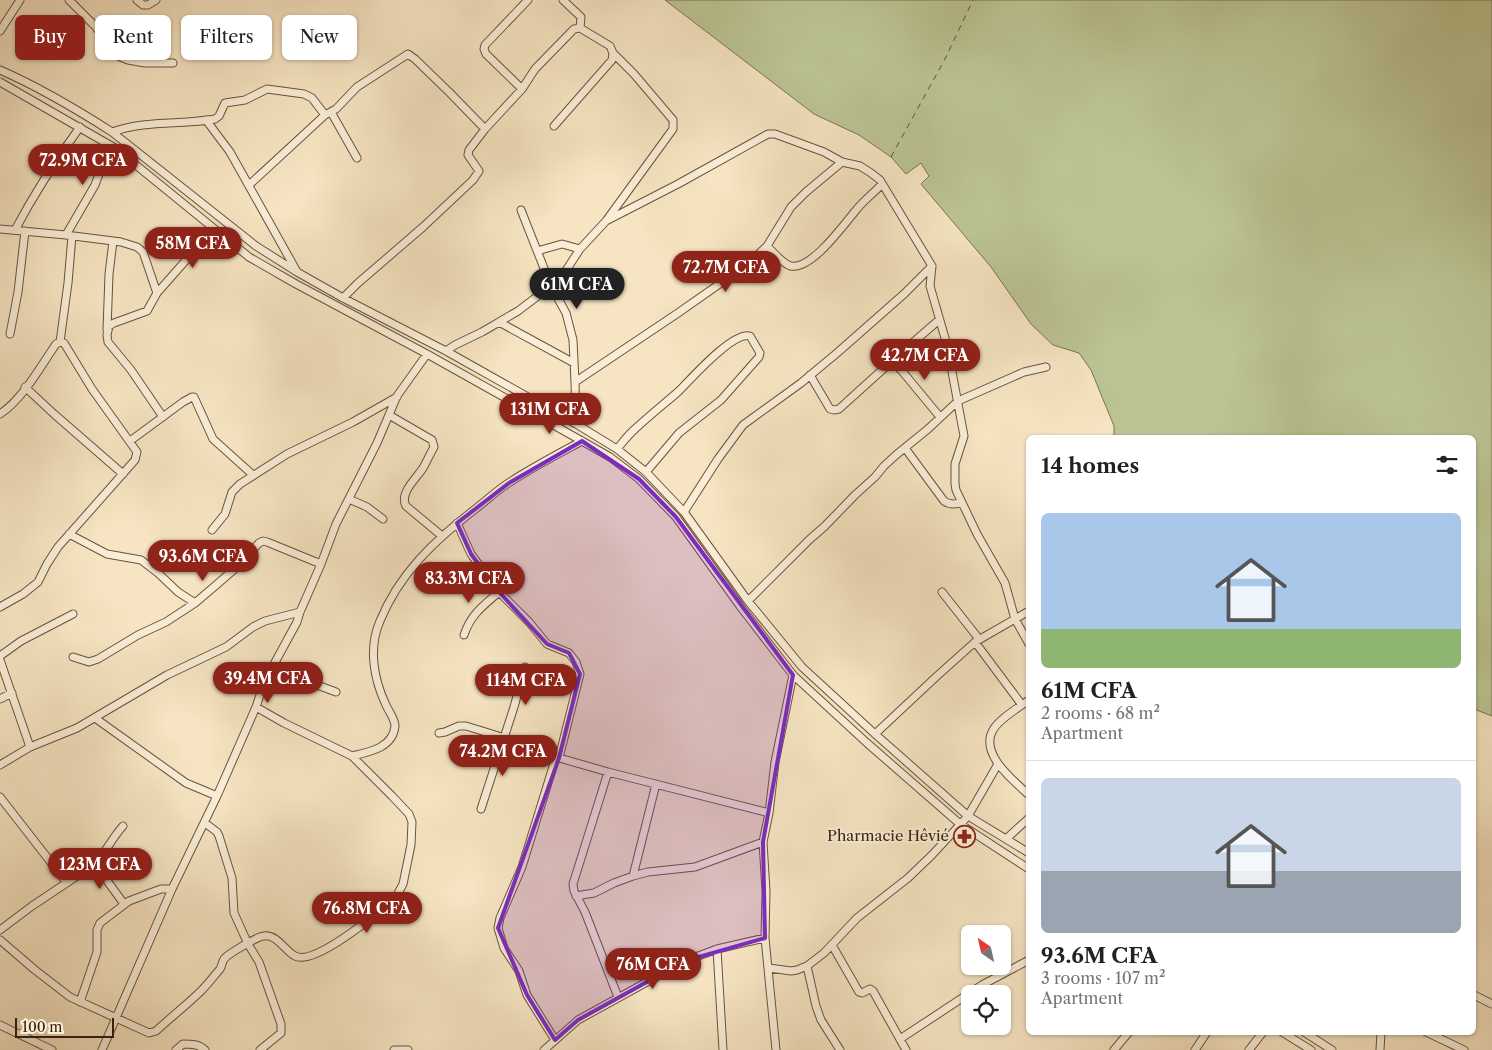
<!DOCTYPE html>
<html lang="en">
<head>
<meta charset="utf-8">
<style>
  :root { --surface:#fff; --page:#f6f6f6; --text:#222; --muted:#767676; --line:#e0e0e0; --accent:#8f2418 }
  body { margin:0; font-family:"Libre Caslon Text",serif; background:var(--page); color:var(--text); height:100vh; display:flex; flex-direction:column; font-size:19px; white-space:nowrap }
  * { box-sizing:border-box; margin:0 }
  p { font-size:16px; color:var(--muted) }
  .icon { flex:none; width:28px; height:28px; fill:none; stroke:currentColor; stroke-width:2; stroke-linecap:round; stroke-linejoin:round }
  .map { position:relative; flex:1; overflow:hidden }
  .drawer { position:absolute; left:1026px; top:435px; width:450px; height:600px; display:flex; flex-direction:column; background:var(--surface); border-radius:8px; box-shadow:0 1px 4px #0004 }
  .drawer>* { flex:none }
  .top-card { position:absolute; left:15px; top:15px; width:475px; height:45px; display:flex; gap:10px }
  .needle { width:32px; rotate:326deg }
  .buttons { position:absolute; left:961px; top:925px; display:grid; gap:10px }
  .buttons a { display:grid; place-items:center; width:50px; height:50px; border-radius:8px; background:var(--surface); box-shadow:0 1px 4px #0004; font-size:25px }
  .scale { position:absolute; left:15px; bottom:12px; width:99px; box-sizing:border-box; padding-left:5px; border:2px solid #3b230b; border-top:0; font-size:14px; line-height:18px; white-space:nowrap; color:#3b230b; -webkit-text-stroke:4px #f9edd7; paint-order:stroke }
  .price { position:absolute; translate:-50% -42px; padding:0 11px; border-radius:18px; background:var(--accent); color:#fff; font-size:16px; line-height:32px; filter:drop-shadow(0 1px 2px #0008) }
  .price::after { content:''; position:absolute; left:50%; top:30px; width:15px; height:11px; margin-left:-8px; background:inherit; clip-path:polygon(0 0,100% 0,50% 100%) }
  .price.current { background:#222; color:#fff }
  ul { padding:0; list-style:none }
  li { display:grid; align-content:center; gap:10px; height:265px; padding:0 15px }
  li+li { border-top:1px solid var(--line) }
  li span { display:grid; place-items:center; height:155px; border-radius:8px; color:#555 }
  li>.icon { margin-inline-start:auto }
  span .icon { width:90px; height:90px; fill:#fffc; stroke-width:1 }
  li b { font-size:21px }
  h2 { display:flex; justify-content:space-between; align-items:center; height:60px; padding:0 15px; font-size:21px }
  .pill { padding:0 18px; border-radius:8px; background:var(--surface); box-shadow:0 1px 4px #0004; font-size:18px; line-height:45px }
  .pill.current { background:var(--accent); color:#fff }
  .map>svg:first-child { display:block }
</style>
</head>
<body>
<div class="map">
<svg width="1492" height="1050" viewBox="0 0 1492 1050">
  <rect width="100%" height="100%" fill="#f6e4c2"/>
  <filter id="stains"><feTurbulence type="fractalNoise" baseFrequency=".004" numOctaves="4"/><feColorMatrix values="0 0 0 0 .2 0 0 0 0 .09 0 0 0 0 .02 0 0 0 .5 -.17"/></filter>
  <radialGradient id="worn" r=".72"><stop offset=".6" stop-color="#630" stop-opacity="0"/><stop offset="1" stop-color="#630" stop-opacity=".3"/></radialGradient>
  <path fill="#bcc493" stroke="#7c744f" d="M665,0H1492V716L1474,709V438L1114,437V426L1091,370L1079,353L1053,345L1031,324L991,267L921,184L929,176L921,163L906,174L891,157L859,135L814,114Z"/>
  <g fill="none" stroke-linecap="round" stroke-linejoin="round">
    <path stroke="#58523f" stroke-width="1" stroke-dasharray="6 5" stroke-linecap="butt" d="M891,157L945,59L973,0"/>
    <defs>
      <path id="minor" d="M69,0L95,26L118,56L128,60L145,63H173
        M137,0L143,5H148L156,0
        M563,0L581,17L580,28
        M0,31L20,0
        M0,70C39,87 76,109 112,132L256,246L297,272L343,298L446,351L576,424L617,449L646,472L684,512L748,601L802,667L875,734L968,816L1029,853
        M0,82L115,148L249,257L296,284L427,354L582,441L610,457L639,479L676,517L740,606L793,675L867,743L960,824L1029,869
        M522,89L486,54L484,49L485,45L528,0
        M331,112L357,158
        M206,120L230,152L296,270
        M112,132C145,120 181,125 215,119L219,116L225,103L245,100L267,89L304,94L312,98L325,115
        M249,185L325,115L336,109L357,87L408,54L415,59L450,93L485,129
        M521,210L551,286L566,313L573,340L575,382L576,424
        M606,221L678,184L768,134H775L824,152L842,162L860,166L871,173L880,180L932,266L930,286L947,345L964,436L955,464V484L956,490L977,534L1005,583L1015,619L1029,644
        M0,229L66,235L121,242L137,247L143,252L157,293L147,311L114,323L109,326L107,335L108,342L131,370L163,417
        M15,230C34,194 56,160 80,127
        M66,235L95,185L103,163L115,148
        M767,246C772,251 784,265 791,266C812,270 845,223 857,209C864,200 874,193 882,184
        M537,251L562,244L580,249
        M157,293L187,259L220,234
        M343,298L358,283L423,227L473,180L479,171L468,155L469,150L485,129L522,89L535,69L574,29L580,28L610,46L613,53L612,60L554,126
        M499,322L574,363
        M107,330L109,274L113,241
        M10,334L18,292L25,231
        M60,342L68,283L72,236
        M446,351L455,345L482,332L518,311L551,286L565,272L580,249L606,221L673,129V120L634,74L613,53
        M892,362L902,371L940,417
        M810,375L830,409L834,410L839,409C872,379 905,349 939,320
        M575,382L678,313L748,264L767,246L791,207L806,192L842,162
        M25,387L54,414L123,474
        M0,414C22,400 41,366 56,344L60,342L64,343L92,389L137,452L135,460L58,547L47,564L38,582L23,594L0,607
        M389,415L432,440L434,447C430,454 427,461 423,468C416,479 399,493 406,506L442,536
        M130,441L183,402L192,397H194L213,439L253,475
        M905,448L944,501C950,505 955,505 961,502
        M617,449C623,442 628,435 635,429C649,416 664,404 679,391C691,379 733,331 750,336L760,353L759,357L721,400L679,433L646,472
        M349,499L367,507L383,519
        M684,512L718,459L743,425L801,383L837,353L904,294L932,266
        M457,523L471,554L499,592L529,622L547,644L569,653L576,662L580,674L559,758
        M212,530L225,514L232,492L240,484L287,454L353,422L397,397
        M69,534L107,554L141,560L158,573L178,592L195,603
        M942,592L979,639
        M748,601L809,540L825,526L855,495L875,477L884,466L896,455L928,429L958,401L1024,372L1046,367
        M464,635C471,614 483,606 499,592
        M975,642L1022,705
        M0,656L21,641L73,614
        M73,657L89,662L98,659L138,635L166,622L195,603L215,586L238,566L259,543L263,541L267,542L321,564
        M0,660L30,747
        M273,666L309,682L336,692
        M0,699L12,693
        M1029,700C1018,708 999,719 993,730C979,754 1014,781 1029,795
        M95,718L186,783L217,796
        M439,733L445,732L459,726H466L505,738L556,757L608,772L769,813
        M875,734L937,676L975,642L1029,611
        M352,756C369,752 393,748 395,726C395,719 389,712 386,705C374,680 368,648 380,621C399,574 434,541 474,510C486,501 497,490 510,482C533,467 558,454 582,441
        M0,765L30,747L77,728L167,675L226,647L253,627L265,621L300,612
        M608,772L573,884L574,891L585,912L618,997
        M0,797L67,883
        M481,809L514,707L525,667
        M205,823L217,832L219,836L232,878L234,913L248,944L259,962L281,1024V1033L260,1050
        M1006,839L1029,818
        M95,864L124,904
        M633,876L656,784
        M576,896L594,893L614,883L633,876L648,872L695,867L763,842
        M0,930L32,906L95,864C106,852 112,838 123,826
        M0,940L35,970L70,997L149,1033L156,1031C171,1017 188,1004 202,990C208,984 214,976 220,969C222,966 222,962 224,959C228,954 258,936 264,936C277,934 285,951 295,956C314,966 375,915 390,903L396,897L403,884L411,845L412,822L409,814L392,796L352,756L284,723L256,707
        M832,945L859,992L862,993L870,989L873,991L906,1050
        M717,949L723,1050
        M807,966L816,1006L821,1020L840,1050
        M769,968L791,971L797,970L807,966L824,953L857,918L908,878L932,855L968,816L998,764
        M1474,995L1492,1004
        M80,1002L97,952V930L100,923L129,901L161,889H172
        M0,1025L52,1050
        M1282,1032L1311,1050
        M1304,1032L1332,1050
        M1426,1032L1464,1050
        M900,1039L982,985L1029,960
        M555,1040L527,995L519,971L504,948L498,928L500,918L522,867L556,757
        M102,1050L172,889L217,796L256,707L263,686L273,666L297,622L300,612L321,564L336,524L377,443L397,396L427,354
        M176,1050L183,1044C191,1044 199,1044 205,1050
        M394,1050H408
        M544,1050L578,1020L685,961L717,949L765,938
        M776,1050L765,938L766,891L763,842L769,813L775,762L793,675
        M1114,1050L1129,1032
        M1195,1050L1207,1032
        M1249,1050L1263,1032
        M1380,1050L1381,1032"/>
    </defs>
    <use href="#minor" stroke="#6a5339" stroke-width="9"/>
    <use href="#minor" stroke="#f9edd7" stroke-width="7"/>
  </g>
  <path fill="#7b2cbf" fill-opacity="0.2" stroke="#7b2cbf" stroke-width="4" stroke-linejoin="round" d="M582,441L639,479L676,517L793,675L763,842L765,938L685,961L578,1020L555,1040L527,995L498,928L559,758L580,674L569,653L547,644L499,592L471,554L457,523L509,483Z"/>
  <defs>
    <symbol id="pharmacy-ring" viewBox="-11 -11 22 22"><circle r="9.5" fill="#f9edd7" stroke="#8f2418" stroke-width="1.5"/><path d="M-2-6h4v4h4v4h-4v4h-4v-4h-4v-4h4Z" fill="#8f2418"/></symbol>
  </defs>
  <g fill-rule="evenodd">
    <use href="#pharmacy-ring" x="952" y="824" width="25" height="25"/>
  </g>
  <g text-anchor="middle" stroke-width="4" stroke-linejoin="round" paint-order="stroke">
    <g font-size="15" fill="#3b230b" stroke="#f9edd7" text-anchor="end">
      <text x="949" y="841">Pharmacie Hêvié</text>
    </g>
  </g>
  <rect width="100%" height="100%" filter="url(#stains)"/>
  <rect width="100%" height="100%" fill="url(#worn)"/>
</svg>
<div class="buttons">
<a><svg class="needle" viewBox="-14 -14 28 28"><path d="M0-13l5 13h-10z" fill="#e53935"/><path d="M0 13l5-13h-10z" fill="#767676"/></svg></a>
<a><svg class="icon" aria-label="locate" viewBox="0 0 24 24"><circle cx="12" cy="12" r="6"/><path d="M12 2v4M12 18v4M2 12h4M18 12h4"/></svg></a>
</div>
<div class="scale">100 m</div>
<b class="price" style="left:83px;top:186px">72.9M CFA</b>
<b class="price" style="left:193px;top:269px">58M CFA</b>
<b class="price" style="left:726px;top:293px">72.7M CFA</b>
<b class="price current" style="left:577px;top:310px">61M CFA</b>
<b class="price" style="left:925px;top:381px">42.7M CFA</b>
<b class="price" style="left:550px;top:435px">131M CFA</b>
<b class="price" style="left:203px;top:582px">93.6M CFA</b>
<b class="price" style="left:469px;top:604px">83.3M CFA</b>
<b class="price" style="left:268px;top:704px">39.4M CFA</b>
<b class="price" style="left:526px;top:706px">114M CFA</b>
<b class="price" style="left:503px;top:777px">74.2M CFA</b>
<b class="price" style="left:100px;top:890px">123M CFA</b>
<b class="price" style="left:367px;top:934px">76.8M CFA</b>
<b class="price" style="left:653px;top:990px">76M CFA</b>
<div class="top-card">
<a class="pill current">Buy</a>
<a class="pill">Rent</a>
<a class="pill">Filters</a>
<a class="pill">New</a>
</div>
<section class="drawer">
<h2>14 homes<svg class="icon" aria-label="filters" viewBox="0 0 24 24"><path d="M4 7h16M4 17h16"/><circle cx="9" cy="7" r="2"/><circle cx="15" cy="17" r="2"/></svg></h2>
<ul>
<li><span style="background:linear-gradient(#a9c7e8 75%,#8fb573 0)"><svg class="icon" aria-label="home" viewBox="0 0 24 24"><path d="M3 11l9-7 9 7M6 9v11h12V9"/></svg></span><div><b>61M CFA</b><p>2 rooms · 68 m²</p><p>Apartment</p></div></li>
<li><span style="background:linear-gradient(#c9d6e8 60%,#9aa5b1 0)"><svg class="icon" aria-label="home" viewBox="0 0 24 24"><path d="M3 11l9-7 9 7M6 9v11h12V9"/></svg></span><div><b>93.6M CFA</b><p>3 rooms · 107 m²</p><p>Apartment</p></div></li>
</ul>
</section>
</div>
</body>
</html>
